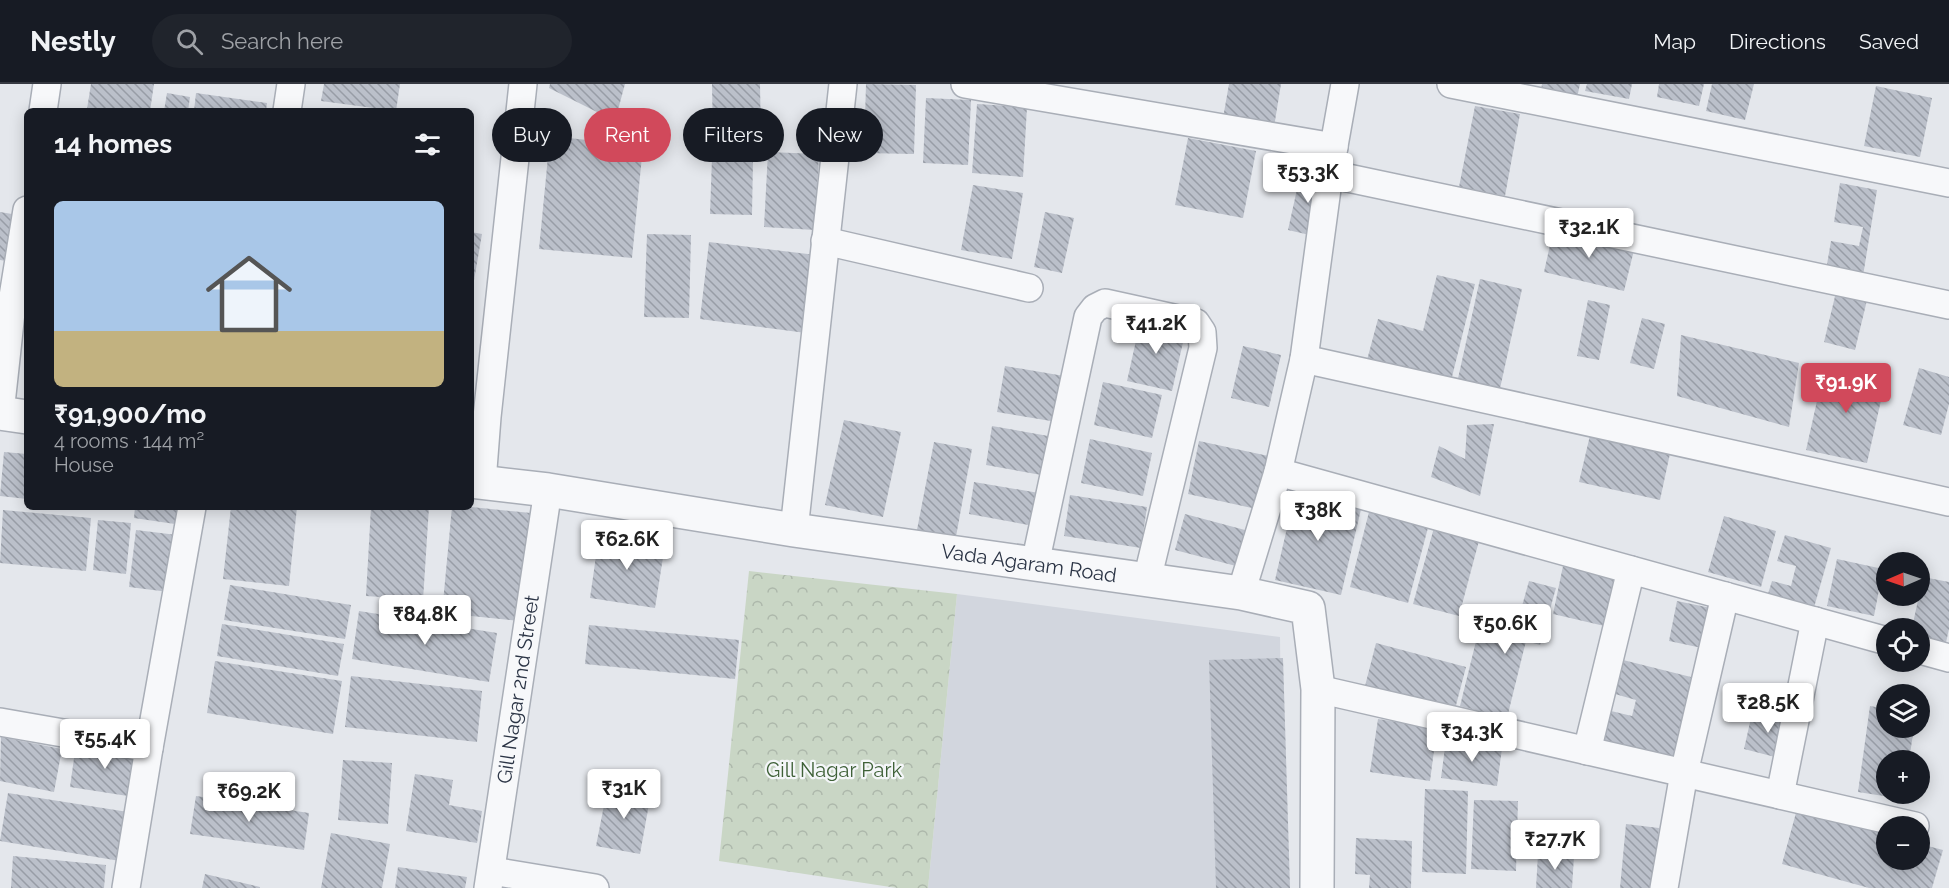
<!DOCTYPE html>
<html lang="en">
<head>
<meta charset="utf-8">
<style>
  :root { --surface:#171b24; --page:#20242c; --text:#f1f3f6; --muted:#9ea1a6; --line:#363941; --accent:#d1495b }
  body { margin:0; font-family:Raleway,sans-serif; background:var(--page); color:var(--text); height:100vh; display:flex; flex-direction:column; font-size:22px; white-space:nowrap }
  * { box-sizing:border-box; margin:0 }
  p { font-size:20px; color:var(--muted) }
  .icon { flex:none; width:33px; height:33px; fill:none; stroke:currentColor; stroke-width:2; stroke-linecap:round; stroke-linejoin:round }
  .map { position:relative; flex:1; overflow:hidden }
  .details { position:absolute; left:24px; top:24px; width:450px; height:402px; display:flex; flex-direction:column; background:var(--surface); border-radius:9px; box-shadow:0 3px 15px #0003 }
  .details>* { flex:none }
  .hud { position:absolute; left:492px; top:24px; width:570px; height:54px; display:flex; gap:12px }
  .needle { width:39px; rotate:268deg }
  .fabs { position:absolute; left:1876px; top:468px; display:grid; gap:12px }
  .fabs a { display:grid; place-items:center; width:54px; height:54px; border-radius:50%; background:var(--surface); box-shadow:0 3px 15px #0003; font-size:30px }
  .price { position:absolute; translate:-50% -51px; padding:0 14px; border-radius:6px; background:#fff; color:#222; font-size:20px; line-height:39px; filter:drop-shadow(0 2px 3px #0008) }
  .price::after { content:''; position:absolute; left:50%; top:36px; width:18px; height:14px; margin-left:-9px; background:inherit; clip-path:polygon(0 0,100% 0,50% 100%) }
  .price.on { background:var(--accent); color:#fff }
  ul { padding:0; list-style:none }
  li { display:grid; align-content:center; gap:12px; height:318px; padding:0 30px }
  li span { display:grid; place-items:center; height:186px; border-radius:9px; color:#555 }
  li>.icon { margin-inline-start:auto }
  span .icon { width:108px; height:108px; fill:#fffc; stroke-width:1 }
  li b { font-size:26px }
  h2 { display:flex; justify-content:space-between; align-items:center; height:72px; padding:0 30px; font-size:26px }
  .tag { padding:0 21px; border-radius:27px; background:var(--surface); box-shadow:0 3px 15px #0003; font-size:21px; line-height:54px }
  .tag.on { background:var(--accent); color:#fff }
  header { display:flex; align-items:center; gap:36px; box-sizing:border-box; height:84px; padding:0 30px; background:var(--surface); border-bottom:2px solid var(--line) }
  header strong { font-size:28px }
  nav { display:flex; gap:33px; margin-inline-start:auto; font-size:21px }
  .search { width:420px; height:54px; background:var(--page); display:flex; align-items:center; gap:15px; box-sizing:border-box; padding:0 21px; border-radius:33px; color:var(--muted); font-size:22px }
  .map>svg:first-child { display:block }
</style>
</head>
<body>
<header>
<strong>Nestly</strong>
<div class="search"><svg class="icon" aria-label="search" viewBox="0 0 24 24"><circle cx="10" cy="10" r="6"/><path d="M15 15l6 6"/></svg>Search here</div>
<nav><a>Map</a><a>Directions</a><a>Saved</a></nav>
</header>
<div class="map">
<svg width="1949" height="804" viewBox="0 0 1949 804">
  <defs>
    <pattern id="forest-crowns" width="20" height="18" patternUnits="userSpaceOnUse" patternTransform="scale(1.5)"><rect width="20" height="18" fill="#c9d6c5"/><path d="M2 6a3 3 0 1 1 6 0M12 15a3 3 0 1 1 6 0" fill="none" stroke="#adb8ab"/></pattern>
    <pattern id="building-back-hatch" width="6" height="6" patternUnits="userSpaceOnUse" patternTransform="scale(1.5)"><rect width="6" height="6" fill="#bbc0ca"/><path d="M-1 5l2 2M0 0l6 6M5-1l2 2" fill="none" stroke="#989da6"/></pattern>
  </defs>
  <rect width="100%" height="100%" fill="#e4e7ec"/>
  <path fill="#d2d6de" d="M957,510L1280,553L1283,804H928Z"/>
  <path fill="url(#forest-crowns)" d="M749,487L957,510L928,804H897L719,777Z"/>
  <path fill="url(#building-back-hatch)" d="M91,0H154L150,27H102L87,25Z
    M324,0H400L396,27L321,17Z
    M550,0H625L615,37L549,4Z
    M712,0H760L761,56L713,57Z
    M866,0L916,1L914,70L864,69Z
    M1229,0H1281L1274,43L1223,34Z
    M1542,0H1580L1577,14L1541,6Z
    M1587,0H1632L1629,15L1585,7Z
    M1659,0H1704L1699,22L1657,13Z
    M1712,0H1754L1745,36L1706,27Z
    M1876,2L1932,14L1920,73L1864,62Z
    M167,9L190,13L188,27H164Z
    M196,9L267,19L266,27H194Z
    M926,14L971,16L968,81L923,79Z
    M977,20L1027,23L1023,93L972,89Z
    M1475,22L1520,30L1505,112L1459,103Z
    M550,52L643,62L632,174L539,165Z
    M1188,54L1256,67L1243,134L1175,121Z
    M768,68L819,70L815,146L764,143Z
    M712,74L753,76L752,131L710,130Z
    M1301,87L1327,93L1314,152L1288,146Z
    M1840,99L1877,106L1862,198L1825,192L1831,157L1859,162L1863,143L1834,138Z
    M973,101L1023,109L1012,175L961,166Z
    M0,128L12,130L6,177L0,176Z
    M1045,128L1074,134L1062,189L1034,183Z
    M1554,143L1635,162L1624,207L1544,188Z
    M471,148L482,150L472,208H471Z
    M647,150L691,151L689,234L644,233Z
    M709,158L816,171L806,249L700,235Z
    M1437,191L1475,200L1451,297L1367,276L1378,235L1423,247Z
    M1480,195L1522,205L1499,309L1457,299Z
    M1837,204L1868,212L1855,266L1824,258Z
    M1588,216L1610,221L1599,276L1577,272Z
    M1141,234L1186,245L1172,307L1127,297Z
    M1642,234L1665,240L1654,285L1630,279Z
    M1681,251L1799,279L1789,343L1677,312Z
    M1243,262L1281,271L1269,323L1231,314Z
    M1825,281L1886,294L1867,379L1806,366Z
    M1005,282L1064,292L1057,338L997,328Z
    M1919,284L1949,293V320L1941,351L1903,341Z
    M1103,298L1162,311L1152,354L1094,341Z
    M844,336L901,348L883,433L825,421Z
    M1494,340L1480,412L1431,393L1439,362L1465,375L1467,341Z
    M992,342L1054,353L1047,392L986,381Z
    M1591,347L1671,365L1660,416L1579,398Z
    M1090,355L1152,369L1143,412L1081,399Z
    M1199,357L1273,373L1261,426L1188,410Z
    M934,358L972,365L955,458L916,451Z
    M4,368L27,370V415L0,412Z
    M974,398L1039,409L1034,442L969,430Z
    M1296,405L1362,421L1341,511L1275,496Z
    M1070,411L1147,423L1141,464L1064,452Z
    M135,423H177L175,440L134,434Z
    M231,423H297L289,502L223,495Z
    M371,423H429L423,516L366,512Z
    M452,423H471L531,429L519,537L442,529Z
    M1370,424L1429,440L1408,519L1350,503Z
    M3,426L91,434L86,487L0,479Z
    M1185,430L1245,446L1236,482L1175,466Z
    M1724,432L1776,447L1761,503L1708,488Z
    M98,436L131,439L126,490L93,486Z
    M1435,440L1480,453L1459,532L1413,520Z
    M136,446L177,451L169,508L129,503Z
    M599,451L665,461L655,524L590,514Z
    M1785,451L1831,464L1813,527L1767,513L1772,497L1791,502L1796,482L1777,477Z
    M1837,475L1883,485L1874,532L1827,522Z
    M1563,482L1623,495L1613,544L1553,530Z
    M1923,493L1949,498V545L1945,563L1920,558V544H1912Z
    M1529,497L1556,504L1540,561L1526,557L1507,634L1460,622L1479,545L1513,554Z
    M230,501L351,521L345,555L224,536Z
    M1677,517L1711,524L1702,564L1669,557Z
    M359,527L497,549L489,598L352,575Z
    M222,540L344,560L338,592L217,572Z
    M589,541L739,556L735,595L585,580Z
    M1376,559L1466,583L1454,629L1364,606Z
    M1283,574L1290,804H1216L1209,576Z
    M1623,576L1703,596L1681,684L1602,664L1611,627L1632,632L1636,616L1615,610Z
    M215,577L342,597L333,650L207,629Z
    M351,592L482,607L477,658L345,643Z
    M1870,622L1887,625V644H1914L1909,676H1887V710H1904L1903,715L1858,708Z
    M1753,625L1793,634L1783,675L1744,665Z
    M1378,635L1437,644L1430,697L1370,688Z
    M1,653L62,665L54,708L0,697Z
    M1446,656L1502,664L1497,702L1441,694Z
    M76,660L140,670L134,713L70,703Z
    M343,676L392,679L388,740L338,736Z
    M415,690L453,696L449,721L482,727L477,759L406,747Z
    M608,701L651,709L640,770L596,762Z
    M1425,705L1468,707L1466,790L1422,788Z
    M8,709L128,728L120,777L0,757Z
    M196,712L309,729L304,766L190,750Z
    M1474,716L1518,717L1516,787L1471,785Z
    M1797,725L1887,750V776H1920V760L1943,766L1932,804H1869L1782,780Z
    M1626,740L1659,744L1654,804H1620Z
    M331,749L390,760L382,804H321Z
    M1356,754L1412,757L1411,804H1369L1370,791L1355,790Z
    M1538,770L1574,772L1572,804H1536Z
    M13,772L106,781L104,804H11Z
    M398,783L467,793L465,804H395Z
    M205,790L260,803V804H202Z"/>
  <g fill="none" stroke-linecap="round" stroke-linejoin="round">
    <defs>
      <g id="minor">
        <path d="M965,0L1334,63"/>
        <path d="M1451,0L1949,99"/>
        <path d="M43,27L47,0"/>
        <path d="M287,27L291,0"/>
        <path d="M1329,90L1949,221"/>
        <path d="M825,157L1029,204"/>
        <path d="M1304,275L1949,418"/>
        <path d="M0,329L12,219L27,126"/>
        <path d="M1278,388L1887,557"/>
        <path d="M482,398L487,333L523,0"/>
        <path d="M794,446L843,0"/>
        <path d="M1035,480L1088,233L1095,224L1105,219L1196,239L1202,248L1203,264L1147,496"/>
        <path d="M1241,509L1278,388L1304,275L1329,90L1345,0"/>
        <path d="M1920,566L1949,574"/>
        <path d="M1318,605L1915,742"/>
        <path d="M0,638L149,664"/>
        <path d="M1587,667L1631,486"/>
        <path d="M1780,711L1815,537"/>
        <path d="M492,787L595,804"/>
        <path d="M126,804L149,664L192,423"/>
        <path id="s1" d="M488,804L548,406"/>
        <path d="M1664,804L1684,689L1725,512"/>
      </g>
      <g id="tertiary">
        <path d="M0,329L27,333"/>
        <path id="s2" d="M471,397L548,406L794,446L1241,509L1308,524L1318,605L1317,804"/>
      </g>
    </defs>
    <use href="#minor" stroke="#a9aeb7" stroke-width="30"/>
    <use href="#tertiary" stroke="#a9aeb7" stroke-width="36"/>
    <use href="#minor" stroke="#f7f8fa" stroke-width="27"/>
    <use href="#tertiary" stroke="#f7f8fa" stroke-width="33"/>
  </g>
  <g text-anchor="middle" stroke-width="4.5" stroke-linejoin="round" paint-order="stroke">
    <g font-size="20" fill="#2b3445" stroke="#f4f6f9">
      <text dy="7" stroke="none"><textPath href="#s2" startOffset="564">Vada Agaram Road</textPath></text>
      <text dy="7" stroke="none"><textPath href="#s1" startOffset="201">Gill Nagar 2nd Street</textPath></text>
    </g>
    <g font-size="20" fill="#3f6138" stroke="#f4f6f9">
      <text x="834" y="693">Gill Nagar Park</text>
    </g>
  </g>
</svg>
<div class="fabs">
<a><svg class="needle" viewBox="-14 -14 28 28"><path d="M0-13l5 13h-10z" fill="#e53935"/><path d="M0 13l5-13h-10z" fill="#9ea1a6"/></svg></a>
<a><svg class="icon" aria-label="locate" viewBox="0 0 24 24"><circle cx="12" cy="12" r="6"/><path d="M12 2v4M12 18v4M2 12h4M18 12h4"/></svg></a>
<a><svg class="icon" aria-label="layers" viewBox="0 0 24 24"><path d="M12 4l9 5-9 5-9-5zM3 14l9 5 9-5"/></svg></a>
<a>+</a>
<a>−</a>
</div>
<b class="price" style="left:1308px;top:120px">₹53.3K</b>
<b class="price" style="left:1589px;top:175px">₹32.1K</b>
<b class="price" style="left:1156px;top:271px">₹41.2K</b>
<b class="price on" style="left:1846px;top:330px">₹91.9K</b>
<b class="price" style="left:1318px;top:458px">₹38K</b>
<b class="price" style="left:627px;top:487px">₹62.6K</b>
<b class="price" style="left:425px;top:562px">₹84.8K</b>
<b class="price" style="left:1505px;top:571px">₹50.6K</b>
<b class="price" style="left:1768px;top:650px">₹28.5K</b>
<b class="price" style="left:1472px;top:679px">₹34.3K</b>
<b class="price" style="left:105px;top:686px">₹55.4K</b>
<b class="price" style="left:624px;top:736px">₹31K</b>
<b class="price" style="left:249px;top:739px">₹69.2K</b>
<b class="price" style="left:1555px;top:787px">₹27.7K</b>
<div class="hud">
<a class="tag">Buy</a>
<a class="tag on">Rent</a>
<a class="tag">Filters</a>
<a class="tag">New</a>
</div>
<section class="details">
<h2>14 homes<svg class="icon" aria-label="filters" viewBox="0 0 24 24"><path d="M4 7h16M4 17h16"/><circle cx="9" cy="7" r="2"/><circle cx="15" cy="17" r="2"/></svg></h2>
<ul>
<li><span style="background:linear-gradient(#a9c7e8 70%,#c2b280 0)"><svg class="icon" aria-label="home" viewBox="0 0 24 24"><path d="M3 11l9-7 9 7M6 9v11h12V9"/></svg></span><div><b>₹91,900/mo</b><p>4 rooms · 144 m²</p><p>House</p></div></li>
</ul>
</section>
</div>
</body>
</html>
